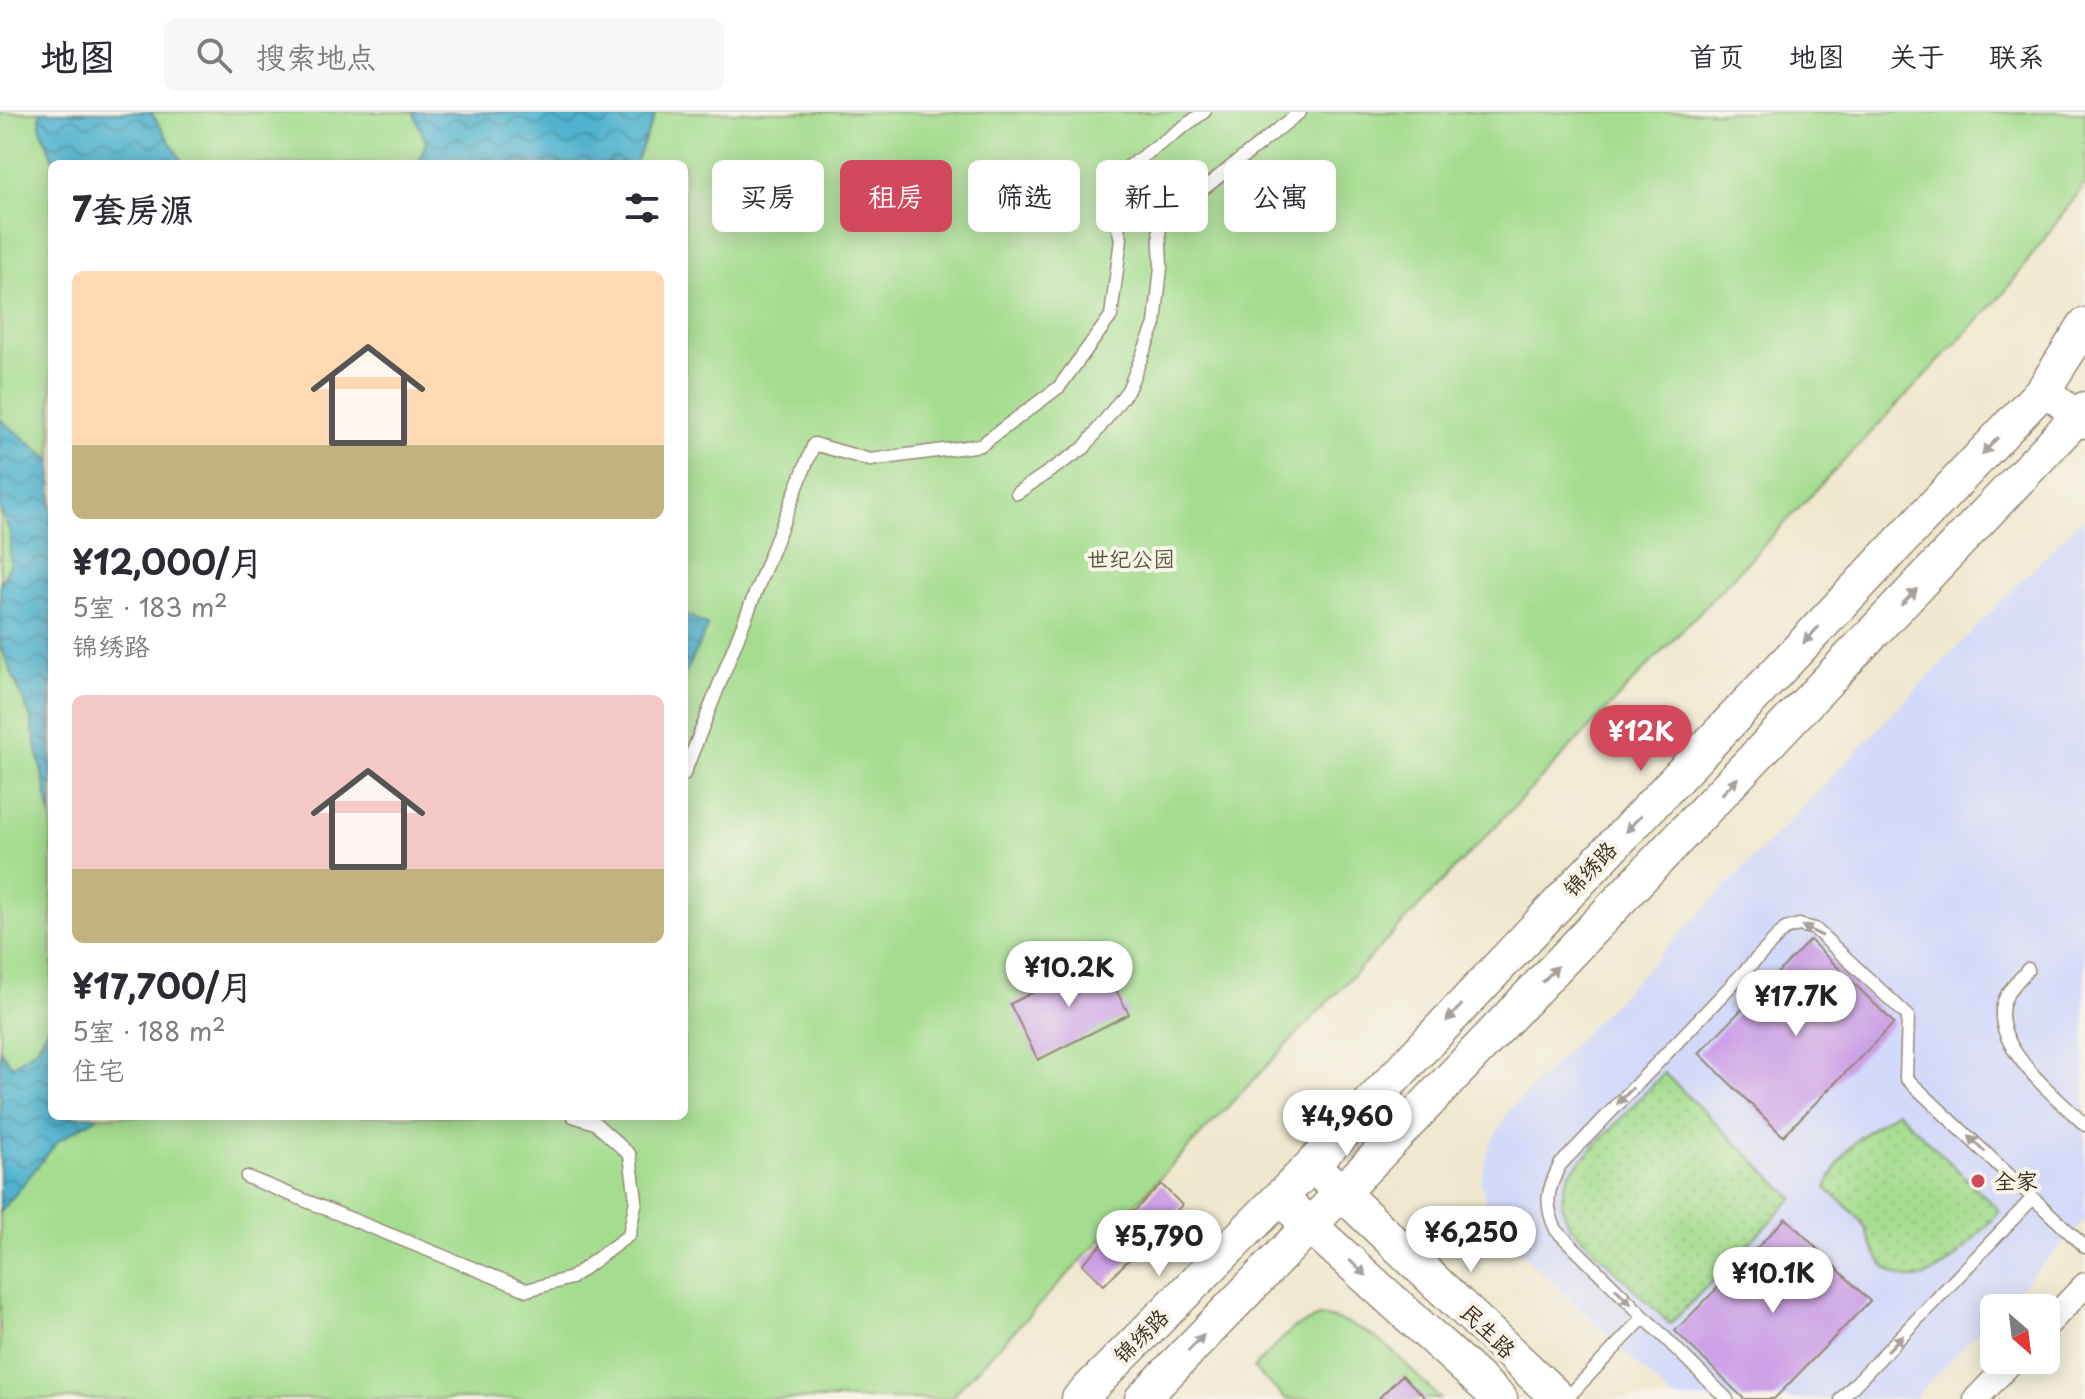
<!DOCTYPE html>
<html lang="zh">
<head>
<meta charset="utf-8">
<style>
  :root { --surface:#fff; --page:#f7f7f7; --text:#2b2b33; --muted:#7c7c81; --line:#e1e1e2; --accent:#d1495b }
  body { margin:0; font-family:"Playpen Sans","LXGW WenKai TC",sans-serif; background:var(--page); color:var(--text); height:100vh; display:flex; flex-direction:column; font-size:30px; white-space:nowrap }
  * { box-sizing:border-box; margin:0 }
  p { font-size:26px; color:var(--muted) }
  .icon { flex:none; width:44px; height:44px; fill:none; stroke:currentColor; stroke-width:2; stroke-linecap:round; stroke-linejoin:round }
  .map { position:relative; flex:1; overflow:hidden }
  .details { position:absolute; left:48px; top:48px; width:640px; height:960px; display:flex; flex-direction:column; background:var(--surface); border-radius:12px; box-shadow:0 4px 20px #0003 }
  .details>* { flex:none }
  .top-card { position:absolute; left:712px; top:48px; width:760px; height:72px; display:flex; gap:16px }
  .needle { width:52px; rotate:152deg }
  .controls { position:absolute; left:1980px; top:1182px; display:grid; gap:16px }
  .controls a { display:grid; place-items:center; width:80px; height:80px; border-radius:12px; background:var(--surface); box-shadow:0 4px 20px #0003; font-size:40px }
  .price { position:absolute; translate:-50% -68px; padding:0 18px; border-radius:28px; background:#fff; color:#222; font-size:26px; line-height:52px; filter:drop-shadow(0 2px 4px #0008) }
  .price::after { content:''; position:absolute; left:50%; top:48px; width:24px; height:18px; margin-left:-12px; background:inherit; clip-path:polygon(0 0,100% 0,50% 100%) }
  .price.current { background:var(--accent); color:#fff }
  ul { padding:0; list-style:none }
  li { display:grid; align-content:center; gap:16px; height:424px; padding:0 24px }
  li span { display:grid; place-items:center; height:248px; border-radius:12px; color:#555 }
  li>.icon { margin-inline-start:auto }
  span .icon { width:144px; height:144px; fill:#fffc; stroke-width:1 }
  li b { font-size:34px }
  h2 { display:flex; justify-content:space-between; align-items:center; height:96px; padding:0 24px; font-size:34px }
  .pill { padding:0 28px; border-radius:12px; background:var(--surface); box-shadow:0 4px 20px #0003; font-size:28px; line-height:72px }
  .pill.current { background:var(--accent); color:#fff }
  header { display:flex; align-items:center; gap:48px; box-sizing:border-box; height:112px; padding:0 40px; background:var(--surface); border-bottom:2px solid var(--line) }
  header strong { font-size:38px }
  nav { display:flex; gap:44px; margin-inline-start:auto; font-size:28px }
  .search { width:560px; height:72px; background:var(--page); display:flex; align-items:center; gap:20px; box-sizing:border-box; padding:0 28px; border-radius:12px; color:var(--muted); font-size:30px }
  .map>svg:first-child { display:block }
</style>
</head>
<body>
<header>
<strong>地图</strong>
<div class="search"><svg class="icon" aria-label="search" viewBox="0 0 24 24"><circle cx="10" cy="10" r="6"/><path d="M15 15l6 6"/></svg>搜索地点</div>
<nav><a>首页</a><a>地图</a><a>关于</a><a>联系</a></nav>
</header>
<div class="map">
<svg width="2085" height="1287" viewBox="0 0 2085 1287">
  <defs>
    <pattern id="grass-dots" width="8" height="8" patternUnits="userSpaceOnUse" patternTransform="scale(2)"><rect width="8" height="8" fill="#a4dd8f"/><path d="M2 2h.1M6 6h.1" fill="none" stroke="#8ebe7b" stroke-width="1.8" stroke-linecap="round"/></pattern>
    <pattern id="water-waves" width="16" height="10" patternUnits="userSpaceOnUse" patternTransform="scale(2)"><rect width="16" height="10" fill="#50b3cf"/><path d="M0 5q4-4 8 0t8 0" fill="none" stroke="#4492a7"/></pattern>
  </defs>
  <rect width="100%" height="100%" fill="#f7f3e8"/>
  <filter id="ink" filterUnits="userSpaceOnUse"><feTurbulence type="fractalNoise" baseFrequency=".0125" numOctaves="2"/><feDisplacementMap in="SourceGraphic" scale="16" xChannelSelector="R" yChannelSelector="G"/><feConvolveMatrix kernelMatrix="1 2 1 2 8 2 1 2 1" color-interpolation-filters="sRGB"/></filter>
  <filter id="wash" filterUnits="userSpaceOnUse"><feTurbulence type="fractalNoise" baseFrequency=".006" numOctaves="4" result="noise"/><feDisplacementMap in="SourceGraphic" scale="32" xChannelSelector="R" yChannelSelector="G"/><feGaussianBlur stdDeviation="1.8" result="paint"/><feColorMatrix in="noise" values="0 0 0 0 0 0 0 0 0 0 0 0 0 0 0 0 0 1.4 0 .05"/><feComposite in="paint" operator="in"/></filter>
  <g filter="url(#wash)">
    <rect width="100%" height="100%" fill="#efe8cf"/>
    <path fill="#d3d9f9" d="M2085,408V1108L2001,1196H1994V1203L1913,1287H1673L1507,1127L1489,1100L1480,1069L1489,1035L1508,1000L2075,413Z"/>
    <path fill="url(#grass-dots)" stroke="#708456" stroke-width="2" d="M1664,961L1793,1086L1670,1212L1570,1114C1559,1093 1560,1081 1570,1060Z
      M1897,999L2000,1099C1973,1127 1921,1198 1881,1150C1873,1141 1871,1127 1865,1116C1857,1101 1838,1088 1826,1076C1845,1033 1858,1025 1897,999Z"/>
    <path fill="#a4dd8f" stroke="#708456" stroke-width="2" fill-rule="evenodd" d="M0,0H2085V72L2004,181L949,1287H0ZM52,52H684V1004H52Z
      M1321,1204C1380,1215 1399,1247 1440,1287H1286L1253,1256L1293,1216Z"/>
    <path fill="url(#water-waves)" stroke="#466e76" stroke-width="2" d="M40,0H151L184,52H55L40,14Z
      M413,0H656L635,52H418L426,30Z
      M0,307L52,349V708L30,604L0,533V473L10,453V420L0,398Z
      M684,501L708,514L684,565Z
      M52,904V1004H99L58,1029L0,1101V938L12,954L38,935Z"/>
    <g id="blocks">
      <path fill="#cca1e7" d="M1810,828L1894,911L1783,1024L1699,941Z
        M1099,847L1129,902L1038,948L1010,892Z
        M1161,1072L1182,1093L1104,1173L1082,1152Z
        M1786,1106L1870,1189L1774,1287H1744L1675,1219Z
        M1402,1263L1427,1287H1378Z"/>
    </g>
  </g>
  <g filter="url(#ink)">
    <use href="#blocks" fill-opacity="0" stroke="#958976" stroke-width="2"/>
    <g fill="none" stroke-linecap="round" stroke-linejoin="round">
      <defs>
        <path id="service" d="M1017,381L1084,336L1128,278L1155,212L1161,155L1159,112L1300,0
          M684,662L814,332L870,348L981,333L1059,275L1111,204L1121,127L1106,71L1204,0
          M2028,857C2022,865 2013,873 2008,881C1980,927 2056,984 2085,1013
          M247,1065L527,1178L571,1166L629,1123L636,1088L630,1043L595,1011L573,1004
          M1566,1287L1644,1205
          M1727,1287L1556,1118C1544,1092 1547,1078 1560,1053L1785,817L1799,813L1815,817L1908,904L1906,966L2085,1135
          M1841,1287L2033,1086"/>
        <path id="minor" d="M2046,1214L2085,1173
          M1976,1287L2013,1248"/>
        <path id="tertiary" d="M2044,277L2085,311"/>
        <path id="secondary" d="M1327,1067L1559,1287
          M1294,1099L1500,1287
          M1079,1287L1312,1053L2044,277L2085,213
          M1142,1287L1379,1042L2085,297"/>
      </defs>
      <use href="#service" stroke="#958976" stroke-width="15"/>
      <use href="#minor" stroke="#958976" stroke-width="27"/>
      <use href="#tertiary" stroke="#958976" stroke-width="33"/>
      <use href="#secondary" stroke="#958976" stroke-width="37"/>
      <use href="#service" stroke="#fff" stroke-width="12"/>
      <use href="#minor" stroke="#fff" stroke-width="24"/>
      <use href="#tertiary" stroke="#fff" stroke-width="30"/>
      <use href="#secondary" stroke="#fff" stroke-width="34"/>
    </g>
    <defs><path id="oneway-solid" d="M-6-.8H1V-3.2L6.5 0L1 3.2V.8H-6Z" transform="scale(2)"/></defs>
    <g fill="#a79f9a">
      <use href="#oneway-solid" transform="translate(1990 334) rotate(133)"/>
      <use href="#oneway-solid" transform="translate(1909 485) rotate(-46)"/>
      <use href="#oneway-solid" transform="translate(1811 523) rotate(133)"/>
      <use href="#oneway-solid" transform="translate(1730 674) rotate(-46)"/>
      <use href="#oneway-solid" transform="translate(1633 712) rotate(133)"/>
      <use href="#oneway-solid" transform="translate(1812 819) rotate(-154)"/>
      <use href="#oneway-solid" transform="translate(1550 862) rotate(-46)"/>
      <use href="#oneway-solid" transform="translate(1454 901) rotate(133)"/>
      <use href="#oneway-solid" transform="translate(1625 984) rotate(134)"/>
      <use href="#oneway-solid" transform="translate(1977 1032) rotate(-136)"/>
      <use href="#oneway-solid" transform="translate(1358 1156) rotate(43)"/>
      <use href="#oneway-solid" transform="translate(1623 1184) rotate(45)"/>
      <use href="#oneway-solid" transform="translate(1196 1231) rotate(-46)"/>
      <use href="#oneway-solid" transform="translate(1895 1231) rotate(-46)"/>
    </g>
  </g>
  <circle fill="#d1495b" stroke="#f7f3e8" stroke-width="3" cx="1978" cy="1069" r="8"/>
  <g text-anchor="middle" stroke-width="8" stroke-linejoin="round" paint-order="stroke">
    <g font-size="22" fill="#55573a" stroke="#f7f3e8">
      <text x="1131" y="455">世纪公园</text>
    </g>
    <g font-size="22" fill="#3b2a1e" stroke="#f7f3e8">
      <text transform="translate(1590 757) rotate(-47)" y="8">锦绣路</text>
      <text transform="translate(1488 1219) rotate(44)" y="8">民生路</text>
      <text transform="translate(1141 1224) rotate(-45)" y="8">锦绣路</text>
    </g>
    <g font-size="22" fill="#3b2a1e" stroke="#f7f3e8" text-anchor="start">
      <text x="1994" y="1077">全家</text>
    </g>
  </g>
</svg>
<div class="controls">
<a><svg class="needle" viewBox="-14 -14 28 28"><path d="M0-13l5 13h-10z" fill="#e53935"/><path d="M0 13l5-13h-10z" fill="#7c7c81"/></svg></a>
</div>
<b class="price current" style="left:1641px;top:661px">¥12K</b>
<b class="price" style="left:1069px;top:897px">¥10.2K</b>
<b class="price" style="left:1796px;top:926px">¥17.7K</b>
<b class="price" style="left:1347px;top:1046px">¥4,960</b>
<b class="price" style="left:1471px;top:1162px">¥6,250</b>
<b class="price" style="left:1159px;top:1166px">¥5,790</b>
<b class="price" style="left:1773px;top:1203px">¥10.1K</b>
<div class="top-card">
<a class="pill">买房</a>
<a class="pill current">租房</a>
<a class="pill">筛选</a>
<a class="pill">新上</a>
<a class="pill">公寓</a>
</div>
<section class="details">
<h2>7套房源<svg class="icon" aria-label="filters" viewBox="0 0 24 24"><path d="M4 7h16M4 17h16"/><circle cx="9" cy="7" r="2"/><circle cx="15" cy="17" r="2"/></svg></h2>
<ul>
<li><span style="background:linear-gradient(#ffd9b3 70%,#c2b280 0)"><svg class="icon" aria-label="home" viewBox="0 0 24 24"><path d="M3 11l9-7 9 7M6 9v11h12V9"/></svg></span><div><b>¥12,000/月</b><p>5室 · 183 m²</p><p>锦绣路</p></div></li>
<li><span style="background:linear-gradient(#f6c9c9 70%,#c2b280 0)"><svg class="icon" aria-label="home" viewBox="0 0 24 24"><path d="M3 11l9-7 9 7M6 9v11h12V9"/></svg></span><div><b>¥17,700/月</b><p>5室 · 188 m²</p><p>住宅</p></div></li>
</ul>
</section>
</div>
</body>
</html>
